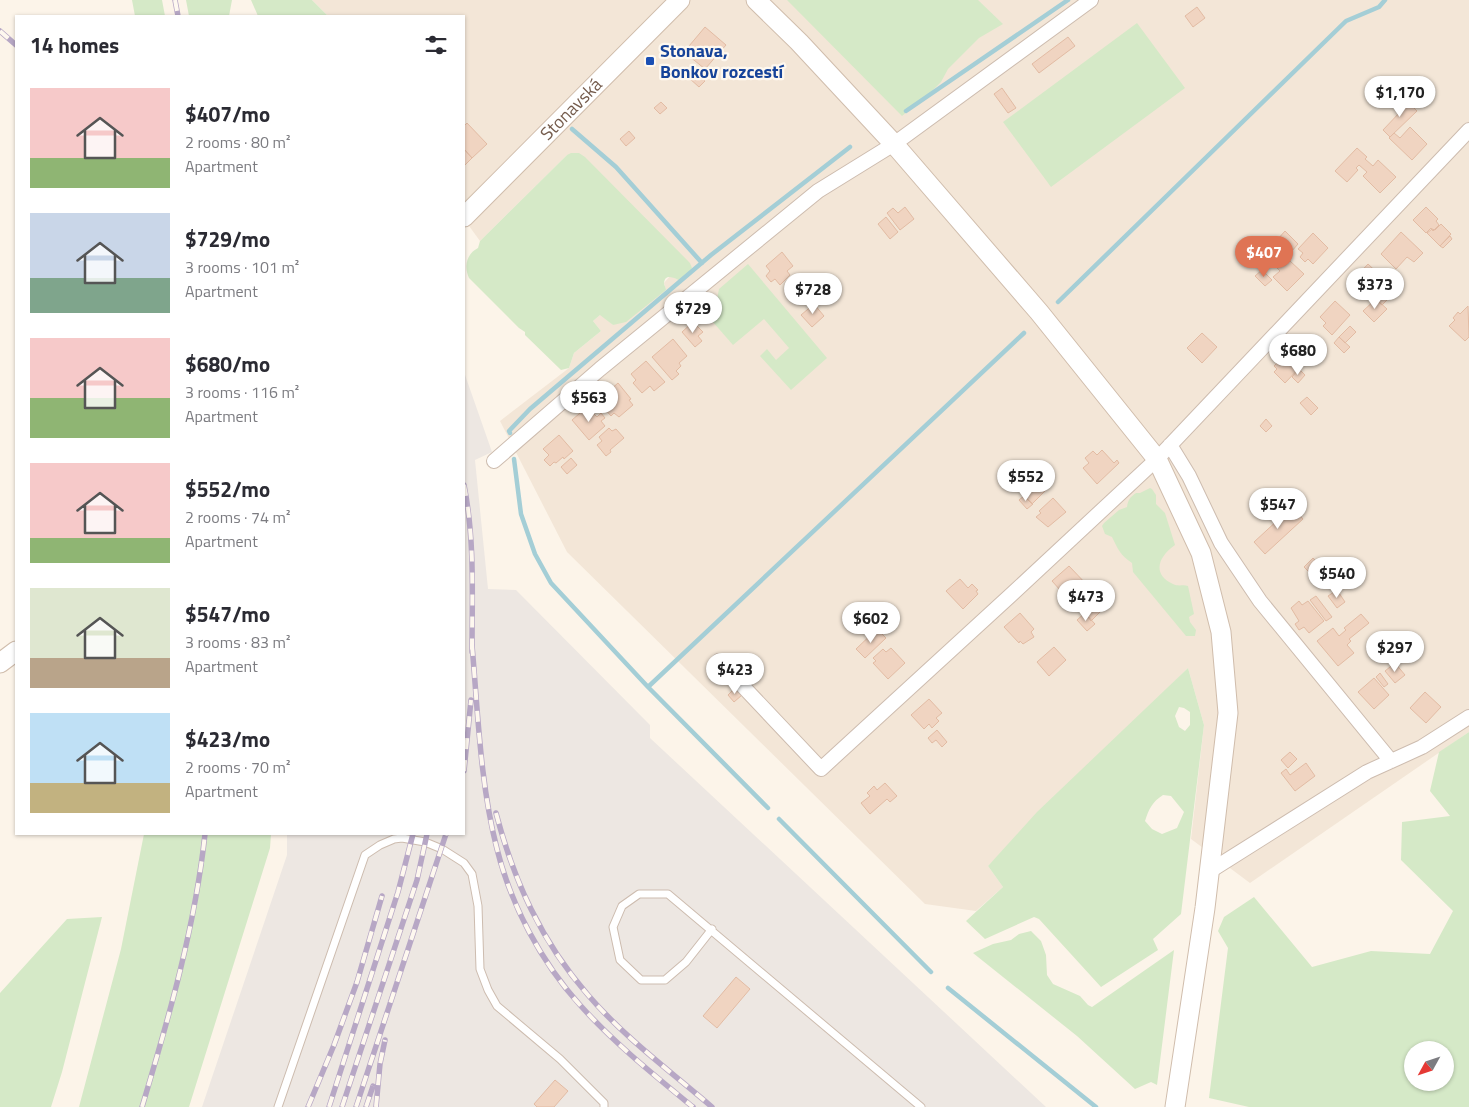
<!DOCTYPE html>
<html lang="en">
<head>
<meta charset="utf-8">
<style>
  :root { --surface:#fff; --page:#f2f2f3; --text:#2b2b33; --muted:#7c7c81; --accent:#df7454 }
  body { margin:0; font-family:"Titillium Web",sans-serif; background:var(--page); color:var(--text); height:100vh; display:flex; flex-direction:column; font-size:19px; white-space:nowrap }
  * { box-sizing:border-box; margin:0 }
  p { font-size:16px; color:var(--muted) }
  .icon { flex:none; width:28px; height:28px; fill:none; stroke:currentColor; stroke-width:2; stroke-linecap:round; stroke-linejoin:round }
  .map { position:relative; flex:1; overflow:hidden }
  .details { position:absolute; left:15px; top:15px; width:450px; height:820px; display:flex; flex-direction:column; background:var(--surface); border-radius:0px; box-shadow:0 1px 4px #0004 }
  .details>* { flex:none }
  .needle { width:32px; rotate:230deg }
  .fabs { position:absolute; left:1404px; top:1041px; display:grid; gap:10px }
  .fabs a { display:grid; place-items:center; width:50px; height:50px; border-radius:50%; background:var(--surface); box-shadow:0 1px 4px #0004; font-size:25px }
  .price { position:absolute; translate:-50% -42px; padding:0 11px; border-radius:18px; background:#fff; color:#222; font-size:16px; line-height:32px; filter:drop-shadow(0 1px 2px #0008) }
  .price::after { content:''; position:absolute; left:50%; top:30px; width:15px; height:11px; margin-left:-8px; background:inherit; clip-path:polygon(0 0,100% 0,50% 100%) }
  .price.selected { background:var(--accent); color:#fff }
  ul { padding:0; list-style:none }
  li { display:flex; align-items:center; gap:15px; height:125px; padding:0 15px }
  li span { display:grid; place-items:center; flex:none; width:140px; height:100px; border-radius:0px; color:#555 }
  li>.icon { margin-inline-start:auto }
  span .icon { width:60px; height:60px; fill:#fffc; stroke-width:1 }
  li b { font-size:21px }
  h2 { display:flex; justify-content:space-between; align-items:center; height:60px; padding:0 15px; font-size:21px }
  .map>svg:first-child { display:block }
</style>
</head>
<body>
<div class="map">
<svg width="1469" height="1107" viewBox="0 0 1469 1107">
  <rect width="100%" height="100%" fill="#fcf4e9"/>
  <path fill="#f3e6d7" d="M312,0H1469V732L1250,883L1191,839L1204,725L1188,668L988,866L1003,887L976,911L925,904L567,552L500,421L569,368L574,353L601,331L593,321L601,314L613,325L666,290L664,283L670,276L680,280L567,155L480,241L464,219V16H328Z"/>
  <path fill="#ede7e2" d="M464,372L492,452L475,460L488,589L516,590L650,725V738L1046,1107H202L287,855V834H464Z"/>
  <path fill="#d5e9c7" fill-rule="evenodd" d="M132,0H162L165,16H135Z
    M186,0H232L229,16H189Z
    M251,0H312L328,16H258Z
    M787,0H978L1003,24L979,38L948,69L941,82L930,93L902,116Z
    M1137,23L1185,88L1051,187L1003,122Z
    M571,153H579L585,157L690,263L692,268L688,274L680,281C675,278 665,273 664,283C664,285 666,288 666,290L626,322L613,325L600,315L593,321L601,331L574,353L569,368L561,370L525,335V332L519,328L469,278C464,267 466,254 478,248L480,241L567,155Z
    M748,264L827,358L791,390L760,356L767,349L776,360L789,348L764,319L733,345L698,305L708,298L717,299L719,289Z
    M1150,488L1152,489L1156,495V504L1165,513L1175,545C1159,556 1151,574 1173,584C1179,587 1183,584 1188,586L1194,614L1189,617L1190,622L1196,630L1195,636H1186L1133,572L1132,563C1120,555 1118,549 1112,537L1105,534L1102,526L1104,523L1119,510L1127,507C1128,500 1130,497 1136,493H1140Z
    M1188,668L1204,725L1181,914L1153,939L1158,950L1101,987L1039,919L1034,917L985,939L966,921L1003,887L988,866L1037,812ZM1179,707L1184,708L1190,712V725L1185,731L1179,727L1175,716ZM1163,795L1171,796L1184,812L1177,828L1162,834L1152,829L1145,821C1149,809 1152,802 1163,795Z
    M1469,732V1107H1249L1209,1098L1228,948L1218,931L1224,917L1254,897L1312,967L1371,951L1430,954L1453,911L1401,860L1402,822L1450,816L1430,791L1439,752ZM1412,1050H1445V1082H1412Z
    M144,834H271L270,848L189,1107H79L121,949Z
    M102,917L62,1072L51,1107H0V993L67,919Z
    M1031,931L1041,941L1046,955L1047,975L1053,984L1080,996L1088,1005L1092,1007L1174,950L1157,1085L1151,1082L1135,1089L1077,1036L973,953L993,944L1011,940L1019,934Z"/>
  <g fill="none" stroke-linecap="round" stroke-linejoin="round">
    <path stroke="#a4ced6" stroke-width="4.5" d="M906,111L1068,0
      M572,129L616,167L702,263
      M1058,302L1346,21L1379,7L1385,0
      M510,433L509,431L530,409L711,255L850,147
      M514,459L521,514L535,554L551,583L648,687L768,808
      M648,687L1024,333
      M779,819L931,972
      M948,988L1096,1107"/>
  </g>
  <path fill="#f0d4c1" stroke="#e2bba3" d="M1197,7L1205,18L1193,27L1185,16Z
    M705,27L726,45L705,69L684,52Z
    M1068,37L1075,46L1039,73L1032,64Z
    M695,72L705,81L699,87L689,78Z
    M1002,88L1016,108L1008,113L994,94Z
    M1406,100L1417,111L1390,137L1383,130L1401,111L1398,108Z
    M661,102L667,108L660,114L654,108Z
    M467,123L487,144L472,158L464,149V126Z
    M1410,127L1427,144L1412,160L1389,138L1394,133L1400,138Z
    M629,131L635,138L626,146L620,139Z
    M1357,148L1367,157L1365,159L1373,166L1378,160L1396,177L1380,193L1363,176L1367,172L1359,165L1356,168L1358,170L1347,182L1335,171Z
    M464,149L472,158L464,166Z
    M905,207L914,219L900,230L887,213L893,208L898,213Z
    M1426,207L1438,219L1436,221L1439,225L1433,231L1431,228L1426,233L1413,220Z
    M886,217L898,232L890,239L878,224Z
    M1441,224L1451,234L1440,246L1427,233L1432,229L1435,230Z
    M1285,231L1298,244L1291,252L1277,240Z
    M1401,232L1423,253L1414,262L1407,257L1396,269L1381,254Z
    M1313,233L1328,248L1313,264L1308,259L1305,262L1300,257L1303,253L1298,249Z
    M1450,236L1452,239L1443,248L1440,246Z
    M782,252L793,266L787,271L790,275L780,285L775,279L771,282L766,276L770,271L766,266Z
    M1290,261L1304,274L1287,291L1273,277L1280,271L1276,267L1280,262L1284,266Z
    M1368,264L1385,280L1373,291L1379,295L1374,300L1369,295L1368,296L1352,281Z
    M1262,270L1272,280L1265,286L1255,276Z
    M795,278L801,286L792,293L786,285Z
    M1383,292L1389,298L1382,305L1376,300Z
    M1376,299L1387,309L1374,322L1363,311Z
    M1335,301L1350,315L1332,335L1323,326L1326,323L1320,317Z
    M814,304L824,316L812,327L801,315Z
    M1468,306L1469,337L1465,341L1449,326L1455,320L1453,318L1458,312L1460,314Z
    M693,322L703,332L698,336L702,341L695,347L682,332Z
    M1350,326L1356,332L1345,343L1339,337Z
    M1202,333L1217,347L1202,363L1187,348Z
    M1339,337L1350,347L1344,353L1334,343Z
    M673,339L687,356L679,363L681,366L676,371L679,374L672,380L652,357Z
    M1289,351L1303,364L1285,383L1274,372L1277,369L1274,366Z
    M646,361L665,382L654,391L650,386L642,393L633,383L636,380L631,374Z
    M1299,369L1305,375L1298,383L1292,377Z
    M618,383L631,399L629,400L633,405L619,417L614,413L611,416L604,408L608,404L602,397Z
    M1307,397L1318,408L1311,415L1300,403Z
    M587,407L597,417L601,413L605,418L601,421L605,426L589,440L572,420Z
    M1266,419L1272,426L1266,432L1260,426Z
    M609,428L612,431L616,429L624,438L610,450L611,452L606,456L597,445L602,441L599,437Z
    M559,435L573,451L564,459L563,457L556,463L554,462L550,466L544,460L549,455L543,449Z
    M1102,450L1114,463L1117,460L1119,463L1097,484L1083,468L1089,463L1085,458L1093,451L1097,455Z
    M571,458L577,465L567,474L561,467Z
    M1040,480L1048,488L1032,504L1024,496Z
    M1024,496L1033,504L1027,509L1019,500Z
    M1053,498L1066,512L1048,527L1036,517L1041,513L1039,511Z
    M1292,507L1303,519L1265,554L1254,542Z
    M1313,558L1329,574L1320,583L1304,567Z
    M1069,566L1089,587L1076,600L1074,597L1070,601L1052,581Z
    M960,579L968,588L972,584L978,590L976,591L978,594L963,609L946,591Z
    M1337,590L1345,602L1337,608L1328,596Z
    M1316,596L1332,617L1326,621L1310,600Z
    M1299,601L1302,605L1308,601L1324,621L1309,633L1304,627L1299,630L1295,624L1299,621L1291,608Z
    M1095,603L1102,610L1091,621L1085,613Z
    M1020,613L1034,629L1031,632L1034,637L1023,644L1020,641L1019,643L1004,627Z
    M1085,613L1095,624L1087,631L1077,620Z
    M1361,614L1369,623L1349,639L1351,641L1347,645L1354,653L1338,666L1317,641L1333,628L1339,636L1346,630L1344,628Z
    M877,629L886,638L865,658L856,649Z
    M1054,647L1066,660L1049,676L1037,662Z
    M891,648L905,663L888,679L873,663L876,661L873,658L883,649L886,652Z
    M1395,663L1405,675L1395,683L1385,671Z
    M1380,673L1388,684L1384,687L1376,677Z
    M1374,678L1389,695L1374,709L1358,692Z
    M735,688L742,695L734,702L728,695Z
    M1425,692L1441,707L1426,723L1410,708Z
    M929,699L942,713L936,718L939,721L932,728L929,724L924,729L911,715Z
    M937,730L947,742L942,747L936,740L932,743L928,738Z
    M1290,752L1297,759L1288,768L1281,760Z
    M1306,763L1315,776L1295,791L1281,773L1286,769L1290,775Z
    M885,783L897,796L890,802L887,799L870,814L861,803L870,796L867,793L874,786L877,790Z
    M736,977L750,989L717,1028L703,1016Z
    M555,1080L568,1091L554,1107H537L534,1104Z"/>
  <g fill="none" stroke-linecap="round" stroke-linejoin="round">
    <defs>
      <path id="lane" d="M712,929L686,962L665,980H641L620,960L613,927L622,906L639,894H668L921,1107
        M278,1107L365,855L380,845L394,839L402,838L425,842L442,849L464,863L472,874L478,906L480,969L488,990L497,1006L560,1059L604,1103V1107"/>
      <path id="street" d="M1170,445L1189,476L1221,543L1260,601L1391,761
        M494,461L600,369L818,191L894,144L1091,0
        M719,661L821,769L1012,594L1157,459L1469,130
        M1210,871L1367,772L1422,747L1469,717"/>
      <g id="secondary">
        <path d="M756,0L799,42L894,144L1039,312L1157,459L1201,553L1221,632L1228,713L1205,908L1175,1107"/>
        <path id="s1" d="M464,217L680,0"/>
        <path d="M0,663L16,651"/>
      </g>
    </defs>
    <use href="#lane" stroke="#cdbcaf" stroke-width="9"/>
    <use href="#street" stroke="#cdbcaf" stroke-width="16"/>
    <use href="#secondary" stroke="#d0bdac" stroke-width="21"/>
    <use href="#lane" stroke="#fff" stroke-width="7"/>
    <use href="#street" stroke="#fff" stroke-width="14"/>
    <use href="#secondary" stroke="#fff" stroke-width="19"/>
    <defs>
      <path id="rail" d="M175,0L178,16
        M0,31L16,45
        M464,485C475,540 472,597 472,652
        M472,645C478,713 480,783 497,849C511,905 541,962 580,1005C614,1043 654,1075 693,1107
        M464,771L471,700
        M496,813C514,881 541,941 588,995C624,1037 670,1071 712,1107
        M142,1107C169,1017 195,927 205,834
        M308,1107L334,1045L357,982L382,896
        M329,1107L398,892L413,834
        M342,1107L417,880L427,834
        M356,1107L446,834
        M366,1107L373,1086
        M376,1107L380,1064L385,1040"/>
    </defs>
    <use href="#rail" stroke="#b7a7c5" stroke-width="5.5"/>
    <use href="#rail" stroke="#fef8ef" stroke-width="4" stroke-dasharray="11" stroke-linecap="butt"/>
  </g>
  <rect fill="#1a4fb4" stroke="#fef8ef" stroke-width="2" x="645" y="56" width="10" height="10" rx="2.5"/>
  <g text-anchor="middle" stroke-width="4.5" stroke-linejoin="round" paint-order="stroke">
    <g font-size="18" font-weight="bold" fill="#164399" stroke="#fef8ef" text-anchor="start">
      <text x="660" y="57">Stonava,<tspan x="660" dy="21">Bonkov rozcestí</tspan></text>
    </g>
    <g font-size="18" fill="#755c4d" stroke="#fef8ef">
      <text dy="6" stroke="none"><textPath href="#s1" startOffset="152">Stonavská</textPath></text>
    </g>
  </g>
</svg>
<div class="fabs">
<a><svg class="needle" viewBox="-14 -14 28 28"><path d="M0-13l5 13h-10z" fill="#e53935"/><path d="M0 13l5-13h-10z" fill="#7c7c81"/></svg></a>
</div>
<b class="price" style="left:1400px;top:118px">$1,170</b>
<b class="price selected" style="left:1264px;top:278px">$407</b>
<b class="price" style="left:1375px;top:310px">$373</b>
<b class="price" style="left:813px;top:315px">$728</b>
<b class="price" style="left:693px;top:334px">$729</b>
<b class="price" style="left:1298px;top:376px">$680</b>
<b class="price" style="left:589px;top:423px">$563</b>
<b class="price" style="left:1026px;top:502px">$552</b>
<b class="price" style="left:1278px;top:530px">$547</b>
<b class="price" style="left:1337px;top:599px">$540</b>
<b class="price" style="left:1086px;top:622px">$473</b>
<b class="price" style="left:871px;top:644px">$602</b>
<b class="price" style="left:1395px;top:673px">$297</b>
<b class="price" style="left:735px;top:695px">$423</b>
<section class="details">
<h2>14 homes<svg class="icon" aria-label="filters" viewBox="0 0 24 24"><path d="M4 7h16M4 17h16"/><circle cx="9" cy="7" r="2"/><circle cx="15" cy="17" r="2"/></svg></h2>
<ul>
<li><span style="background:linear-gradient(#f6c9c9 70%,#8fb573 0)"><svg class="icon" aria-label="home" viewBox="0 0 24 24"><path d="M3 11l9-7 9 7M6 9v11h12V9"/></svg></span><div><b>$407/mo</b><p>2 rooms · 80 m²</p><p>Apartment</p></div></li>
<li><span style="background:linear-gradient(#c9d6e8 65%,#7fa58c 0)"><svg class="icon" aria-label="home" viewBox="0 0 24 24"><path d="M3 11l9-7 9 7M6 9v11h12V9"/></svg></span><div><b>$729/mo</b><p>3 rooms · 101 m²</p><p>Apartment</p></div></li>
<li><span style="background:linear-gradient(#f6c9c9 60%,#8fb573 0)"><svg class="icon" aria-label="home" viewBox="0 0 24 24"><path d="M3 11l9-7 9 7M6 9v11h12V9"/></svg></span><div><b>$680/mo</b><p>3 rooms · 116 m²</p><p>Apartment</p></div></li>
<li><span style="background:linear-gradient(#f6c9c9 75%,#8fb573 0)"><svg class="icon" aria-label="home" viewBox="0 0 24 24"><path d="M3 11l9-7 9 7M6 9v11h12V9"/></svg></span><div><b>$552/mo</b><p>2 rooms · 74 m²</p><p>Apartment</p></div></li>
<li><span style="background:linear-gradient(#dfe7d0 70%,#b9a48a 0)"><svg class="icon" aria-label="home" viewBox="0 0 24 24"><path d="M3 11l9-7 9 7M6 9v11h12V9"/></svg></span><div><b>$547/mo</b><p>3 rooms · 83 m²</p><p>Apartment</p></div></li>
<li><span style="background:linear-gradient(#bfe0f5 70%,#c2b280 0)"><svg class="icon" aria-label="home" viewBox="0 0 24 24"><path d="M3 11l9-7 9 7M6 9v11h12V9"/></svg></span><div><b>$423/mo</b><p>2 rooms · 70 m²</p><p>Apartment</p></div></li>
</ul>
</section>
</div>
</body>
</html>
